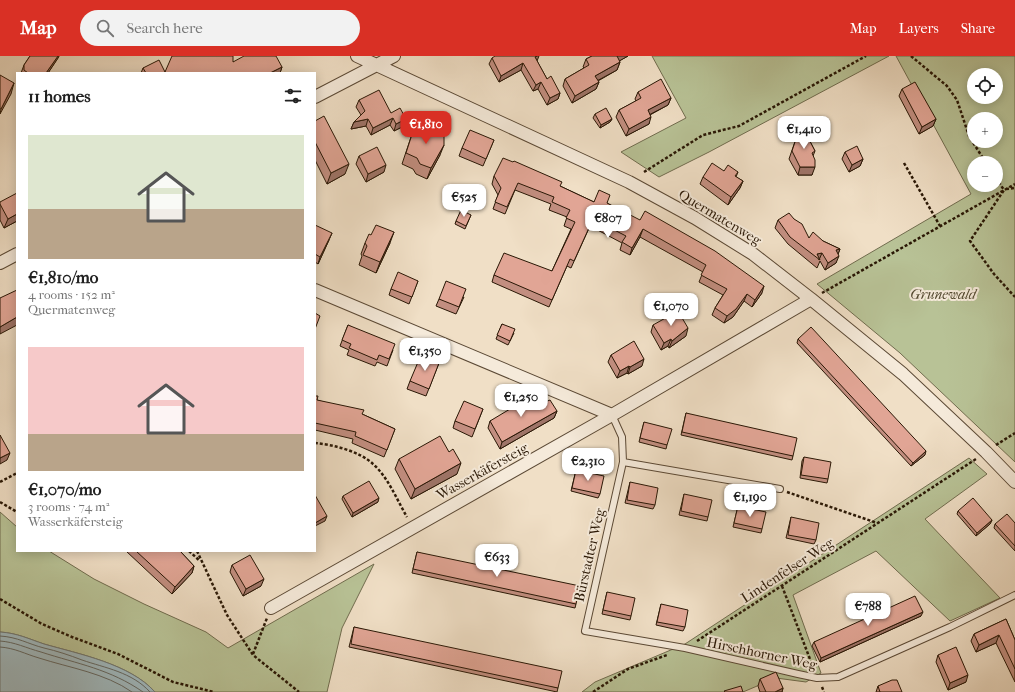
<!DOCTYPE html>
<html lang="en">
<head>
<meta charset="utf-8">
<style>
  :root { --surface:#fff; --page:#f2f2f2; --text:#222; --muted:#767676; --accent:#d93025 }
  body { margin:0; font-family:"IM FELL French Canon",serif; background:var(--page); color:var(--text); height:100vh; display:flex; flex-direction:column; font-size:15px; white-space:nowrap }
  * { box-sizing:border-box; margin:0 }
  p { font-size:13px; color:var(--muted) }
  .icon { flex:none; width:22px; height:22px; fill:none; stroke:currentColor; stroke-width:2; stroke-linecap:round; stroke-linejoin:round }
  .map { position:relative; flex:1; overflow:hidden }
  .panel { position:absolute; left:16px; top:16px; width:300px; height:480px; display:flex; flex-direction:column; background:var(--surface); border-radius:0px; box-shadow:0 2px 10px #0003 }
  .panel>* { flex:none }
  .tools { position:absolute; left:967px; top:12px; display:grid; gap:8px }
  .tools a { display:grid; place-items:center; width:36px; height:36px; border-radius:50%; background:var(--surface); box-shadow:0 2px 10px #0003; font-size:20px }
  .price { position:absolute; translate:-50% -34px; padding:0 9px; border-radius:8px; background:#fff; color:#222; font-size:13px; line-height:26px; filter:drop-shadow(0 1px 2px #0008) }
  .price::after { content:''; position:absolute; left:50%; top:24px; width:12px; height:9px; margin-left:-6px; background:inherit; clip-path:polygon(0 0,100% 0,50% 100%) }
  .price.on { background:var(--accent); color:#fff }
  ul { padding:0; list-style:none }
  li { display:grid; align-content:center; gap:8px; height:212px; padding:0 12px }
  li span { display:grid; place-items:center; height:124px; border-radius:0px; color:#555 }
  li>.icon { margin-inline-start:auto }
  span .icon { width:72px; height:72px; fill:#fffc; stroke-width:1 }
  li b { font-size:17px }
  h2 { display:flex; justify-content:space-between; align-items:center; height:48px; padding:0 12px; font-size:17px }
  header { display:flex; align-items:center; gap:24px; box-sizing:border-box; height:56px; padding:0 20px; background:var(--accent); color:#fff }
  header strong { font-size:19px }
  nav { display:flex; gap:22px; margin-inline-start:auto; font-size:14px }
  .search { width:280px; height:36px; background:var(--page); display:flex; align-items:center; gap:10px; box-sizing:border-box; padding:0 14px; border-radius:22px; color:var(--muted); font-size:15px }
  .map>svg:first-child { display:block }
</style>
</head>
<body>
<header>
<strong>Map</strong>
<div class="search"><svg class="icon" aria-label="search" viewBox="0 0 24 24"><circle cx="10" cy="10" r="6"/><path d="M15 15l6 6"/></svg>Search here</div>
<nav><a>Map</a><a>Layers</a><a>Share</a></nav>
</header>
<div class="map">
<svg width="1015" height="636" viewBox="0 0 1015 636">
  <rect width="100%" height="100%" fill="#f0dfc6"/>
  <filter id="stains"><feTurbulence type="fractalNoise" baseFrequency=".005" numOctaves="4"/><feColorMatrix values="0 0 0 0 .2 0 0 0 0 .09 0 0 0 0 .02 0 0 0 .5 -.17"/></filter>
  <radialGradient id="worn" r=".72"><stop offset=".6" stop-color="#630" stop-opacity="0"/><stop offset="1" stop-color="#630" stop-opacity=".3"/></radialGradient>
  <path fill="#b8c296" stroke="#706c4e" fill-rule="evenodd" d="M652,0H889L709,96L659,121L621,96L686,62Z
    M896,0H1015V406L900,297L817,228L971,138ZM974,19H996V41H974ZM974,63H996V85H974ZM974,107H996V129H974Z
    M969,402L987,418L925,463L1000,542L950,565L876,495L793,539L821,617L806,626L776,622L743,636H582L595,626L685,588Z
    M0,456L17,471V495H49L94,523L144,548L206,576L228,592L374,508L342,572L327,636H155C130,608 79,598 44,588C29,583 17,577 0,576Z"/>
  <path fill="#a0bac0" stroke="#707975" d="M0,576C17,577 29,583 44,588C79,598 130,608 155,636H0Z"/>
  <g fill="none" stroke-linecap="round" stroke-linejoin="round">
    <path stroke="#646862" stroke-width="1" d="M0,580C18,581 28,588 44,592C57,595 69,599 82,604C105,612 132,616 150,636
      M0,585C15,586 26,592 41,596C78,608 110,613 143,636
      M0,591C15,592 25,598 39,602C70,612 105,617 132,636"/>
    <defs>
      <path id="service" d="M612,359L622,381L623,406L585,575L685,592L798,618L817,622L838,621L950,571L1015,539
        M623,406L780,433"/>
      <path id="minor" d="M357,0L629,126L695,162L753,198L811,243L903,318L986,396L1015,426
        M315,41L394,0
        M0,207L17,198
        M315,234L612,359
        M271,552L612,359L811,243"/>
    </defs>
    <use href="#service" stroke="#5b4935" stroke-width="8"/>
    <use href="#minor" stroke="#5b4935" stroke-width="14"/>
    <path stroke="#291705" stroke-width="2.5" stroke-dasharray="3 2" stroke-linecap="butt" d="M911,0L947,30L957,44L969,80L986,107
      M904,107L940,170
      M644,116L703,79L739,70L866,0
      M996,122L1004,134L970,185L994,218L1015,241
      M1006,133L1015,132
      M822,237L1015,128
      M315,387C334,389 359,395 373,408C388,421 397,444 407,461
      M996,389L1015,377
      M0,426L17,417
      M787,436L877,467
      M0,446L17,456
      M189,495L200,505
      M197,495L227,559L253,599L299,636
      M782,530L813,611
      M0,543L42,568L72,581L118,598L173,626L214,636
      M697,585L976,403
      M253,598L267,562
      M822,631L824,636
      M593,636L628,613L667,599"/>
    <use href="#service" stroke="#f5eada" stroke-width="6"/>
    <use href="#minor" stroke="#f5eada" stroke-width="12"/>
  </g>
  <path fill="#c28e80" stroke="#291705" d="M30,0H59L58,2L48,17H21L24,9Z
    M592,0H628L619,5L620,6L617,14L598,25L599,26L596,33L572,47L563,30L565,23L584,12L583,11L586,3Z
    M492,2L537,5L547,23L560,37L558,43L547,49L538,33L533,35L521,14L499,26L489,8Z
    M233,6L282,11L280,17H141L143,12L165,16Z
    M902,33L936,63L933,70L919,78L899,40Z
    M638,36L671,42L668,49L650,59L649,68L626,80L616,61L619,54L636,45L635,43Z
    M359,44L391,57L404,70L394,75L390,69L371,79L366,70L351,73L354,66L361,59L356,51Z
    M595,58L612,63L610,66L600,72L593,62Z
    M315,65L345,118L327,128L315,104Z
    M801,68L815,95L813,100L812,119H798L789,103Z
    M415,69L440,99L427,123L416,118L413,113L402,108Z
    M494,84L483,110L459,100L462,92Z
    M845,96L863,103L860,110L849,116L842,103Z
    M359,100L384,116L366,126L356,108Z
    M724,115L738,116L736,121L743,125L740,132L728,149L700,128L703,121Z
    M494,120L560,130L594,146L607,147L762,237L752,251L744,245L733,261L724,267L712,259L715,252L723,239L699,226L703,216L640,181L630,199L620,194L622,187L590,170L571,212L567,210L549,251L492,226L494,219L552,215L571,173L564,170L567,161L549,154L551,148L515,134L505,158L493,153L498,139L492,128Z
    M0,146L17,165L4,172L0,164Z
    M471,159L465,173L455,168L456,165Z
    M778,164L809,182L823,185L840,193L838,198L836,207L825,214L820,205L817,212L788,188L775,172Z
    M315,169L329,184L318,208L315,206Z
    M365,187H390L376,217L359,209L362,200L361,198Z
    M418,225L409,248L389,239L391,233Z
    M464,241L456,258L436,250L439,243Z
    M502,268L514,277L508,289L496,283Z
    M348,269L393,294L387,310L377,306L375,310L347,299L349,294L340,290Z
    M653,269L686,280L669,292L668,290L661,294L651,276Z
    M798,283L925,399L911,410L797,287Z
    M611,299L642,310L628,318L627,317L617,322L608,306Z
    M439,307L426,340L407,333L410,325Z
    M315,340L317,344L362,358L395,373L384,401L352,387L353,383L315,374Z
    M529,351L557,355L554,362L500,393L488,372L490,365Z
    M483,353L472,381L453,372L455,365Z
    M686,357L793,400L792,404L681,379Z
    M644,366L667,389L666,393L639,386Z
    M804,401L828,423L827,427L800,422L802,405Z
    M399,403L457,418L411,443L395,413Z
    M576,414L600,438L598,442L571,435Z
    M630,426L655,449L653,453L625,447Z
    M684,438L708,461L707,465L679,459Z
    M343,440L378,446L352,461L342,443Z
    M738,450L762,473L761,477L733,471Z
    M958,455L992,464L990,468L976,480L957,458Z
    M791,461L816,484L814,488L786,482Z
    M1015,467V495L994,472L995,468Z
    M126,495H180L194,510L192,517L172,538Z
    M417,496L576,548L575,552L412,517Z
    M232,509L261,530L243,540L230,516Z
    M607,536L631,560L630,564L602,558Z
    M661,548L685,571L683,575L656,569Z
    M921,560L820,606L812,590L814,586Z
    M1006,563L1015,584V626L996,587L976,596L971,585L974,578Z
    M354,571L558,632L557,636L349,591Z
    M938,599L966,626L948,634L936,606Z
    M760,623L783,632L782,636H760L758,630Z
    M878,630L902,636H876Z"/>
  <path fill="#9e7468" stroke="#291705" d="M58,0H59L58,2L48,17H46Z
    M537,0H539L537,5L535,1Z
    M617,0H628L614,8Z
    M620,6L617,14L593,27L595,20Z
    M523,7L521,14L499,26L501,20Z
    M282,11L280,17H270Z
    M541,26L538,33L533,35L536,29Z
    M599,26L596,33L572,47L575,40Z
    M14,27L11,38L0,58L1,53Z
    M560,37L558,43L547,49L550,42Z
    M671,42L668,49L645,61L648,54Z
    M651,61L649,68L626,80L629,73Z
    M393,62L390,69L371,79L373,72Z
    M368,63L366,70L351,73L354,66Z
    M406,63L404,70L394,75L396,68Z
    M612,63L610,66L600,72L601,69Z
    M936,63L933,70L919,78L922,71Z
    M444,89L440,99L427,123L431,112Z
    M863,103L860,110L849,116L852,109Z
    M349,108L345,118L327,128L331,117Z
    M386,109L384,116L366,126L368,118Z
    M800,111H815L812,119H798Z
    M743,125L740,132L728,149L731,141Z
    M17,158V165L4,172L8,163Z
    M643,173L640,181L630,199L632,192Z
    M394,176L390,187L376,217L380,206Z
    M332,177L329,184L318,208L320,201Z
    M840,193L837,201L836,194Z
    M822,197L819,204L817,198Z
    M839,200L836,207L825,214L828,207Z
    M764,230L762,237L752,251L755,244Z
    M747,238L744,245L733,261L724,267L727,260Z
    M17,261V269L0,278V271Z
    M688,272L686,280L669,292L672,285Z
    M671,283L668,290L661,294L664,287Z
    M644,303L642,310L628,318L630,311Z
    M629,310L627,317L617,322L620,315Z
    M557,355L554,362L500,393L502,386Z
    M926,395L925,399L911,410L913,407Z
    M10,397L7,404L0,408V402Z
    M461,407L457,418L411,443L415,433Z
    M379,442L378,446L352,461L353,457Z
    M327,460L325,465L315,470V467Z
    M992,464L990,468L976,480L977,477Z
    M194,510L192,517L172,538L175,531Z
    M264,523L261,530L243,540L246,533Z
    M923,556L921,560L820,606L821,602Z
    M999,579L996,587L976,596L979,589Z
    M968,619L966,626L948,634L950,627Z
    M783,632L782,636H775Z"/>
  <path fill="#e1a595" stroke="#291705" d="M30,0H58L46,17H28L24,14V9Z
    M172,0H233V6L244,0H276L282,11L270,17H146L143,12L159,4L165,16Z
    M495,0H537L535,1L547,23L551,20L560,37L550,42L541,26L536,29L523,7L501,20L492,2Z
    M592,0H617L620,6L595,20L599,26L575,40L565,23L589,9L586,3Z
    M0,19L14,27L1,53H0Z
    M661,23L671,42L648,54L651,61L629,73L619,54L641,42L638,36Z
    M915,26L936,63L922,71L902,33Z
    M379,34L391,57L400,52L406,63L396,68L393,62L373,72L368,63L354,66L365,55L359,44Z
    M606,52L612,63L601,69L595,58Z
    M324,60L349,108L331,117L315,86V65Z
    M801,68L815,95L812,97L815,104V111H800L792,95Z
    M415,69H422L430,76H442L444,79V89L431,112L420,108L417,102L406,97Z
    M470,74L494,84L486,103L462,92Z
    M857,90L863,103L852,109L845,96Z
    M377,91L386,109L368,118L359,100Z
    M503,102L513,106L514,105L562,126L560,130L594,146L599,134L610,139L607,147L640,164L645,155L715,195L764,230L755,244L747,238L736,253L727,260L715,252L727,233L701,219L706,209L643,173L632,192L622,186L626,180L593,163L574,205L570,203L552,244L494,219L504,197L552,215L575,166L566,162L570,154L552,146L554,141L518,127L507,151L495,146L501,132L494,120Z
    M712,107L724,115L728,109L738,116L735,120L743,125L731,141L703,121Z
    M17,137V158L8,163L0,148V146Z
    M461,154L471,159L466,170L456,165Z
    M789,157L794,163L802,168L809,182L813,176L823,185L840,193L836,194L839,200L828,207L822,197L817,198L820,204L790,181L778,164Z
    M315,169L332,177L320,201L315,198Z
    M376,169L394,176L380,206L363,199L367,190L365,187L369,178L371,179Z
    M398,216L418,225L412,241L391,233Z
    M446,225L466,233L459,251L439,243Z
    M17,234V261L0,271V242Z
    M678,255L688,272L672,285L671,283L664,287L653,269Z
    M315,257L320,260L315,273Z
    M502,268L515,273L510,285L497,279Z
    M348,269L395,288L389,303L379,299L377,304L349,292L351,288L342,284Z
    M811,271L926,395L913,407L798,283Z
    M634,285L644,303L630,311L629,310L620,315L611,299Z
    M421,299L439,307L429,333L410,325Z
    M315,340H318L317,344L364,354L362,358L395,373L387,394L355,380L356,376L315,367Z
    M525,344L529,351L541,344L545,346L550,344L557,355L502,386L490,365Z
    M464,345L483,353L475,373L455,365Z
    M686,357L797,382L793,400L682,376Z
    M644,366L672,373L667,389L640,382Z
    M0,379L10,397L0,402Z
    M440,380L449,396L453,393L461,407L415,433L399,403Z
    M804,401L831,406L828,423L801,419Z
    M576,414L604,420L600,438L572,432Z
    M369,425L379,442L353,457L343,440Z
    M630,426L658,432L655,449L627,444Z
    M684,438L712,444L708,461L681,455Z
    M315,439L327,460L315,467Z
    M973,442L992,464L977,477L958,455Z
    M738,450L766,456L762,473L734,467Z
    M1007,458L1015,467V490L995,468Z
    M791,461L819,467L816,484L788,479Z
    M136,495H180L194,510L175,531Z
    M417,496L580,530L576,548L413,513Z
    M250,499L264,523L246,533L232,509Z
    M607,536L635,542L631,560L603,554Z
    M915,540L923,556L821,602L814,586Z
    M661,548L688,554L685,571L657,566Z
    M1006,563L1015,584V613L999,579L979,589L974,578Z
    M354,571L562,615L558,632L351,588Z
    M956,591L968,619L950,627L938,599Z
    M776,616L783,632L775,636H766L760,623Z
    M892,624H897L902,636H880L878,630Z
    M741,630L743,636H725L724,635Z"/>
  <g text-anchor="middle" stroke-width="4" stroke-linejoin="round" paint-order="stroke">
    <g font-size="14" fill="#291705" stroke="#f5eada">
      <text transform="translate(720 161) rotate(31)" y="5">Quermatenweg</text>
      <text transform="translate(482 415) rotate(-29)" y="5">Wasserkäfersteig</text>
      <text transform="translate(589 499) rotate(-77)" y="5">Bürstadter Weg</text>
      <text transform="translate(787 514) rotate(-33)" y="5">Lindenfelser Weg</text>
      <text transform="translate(762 597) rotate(12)" y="5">Hirschhorner Weg</text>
    </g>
    <g font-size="14" font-style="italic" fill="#544a30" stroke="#f5eada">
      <text x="943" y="243">Grunewald</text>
    </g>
  </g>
  <rect width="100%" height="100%" filter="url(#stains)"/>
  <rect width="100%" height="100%" fill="url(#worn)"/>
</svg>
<div class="tools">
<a><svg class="icon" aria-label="locate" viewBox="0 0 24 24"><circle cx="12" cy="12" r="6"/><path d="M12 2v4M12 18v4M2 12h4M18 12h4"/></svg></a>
<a>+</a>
<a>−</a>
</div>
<b class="price on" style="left:426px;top:89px">€1,810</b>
<b class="price" style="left:804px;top:94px">€1,410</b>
<b class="price" style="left:464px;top:162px">€525</b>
<b class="price" style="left:608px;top:183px">€807</b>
<b class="price" style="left:671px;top:271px">€1,070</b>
<b class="price" style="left:425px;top:316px">€1,350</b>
<b class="price" style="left:521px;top:362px">€1,250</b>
<b class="price" style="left:588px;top:426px">€2,310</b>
<b class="price" style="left:750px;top:462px">€1,190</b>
<b class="price" style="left:497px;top:522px">€633</b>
<b class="price" style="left:868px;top:571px">€788</b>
<section class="panel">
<h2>11 homes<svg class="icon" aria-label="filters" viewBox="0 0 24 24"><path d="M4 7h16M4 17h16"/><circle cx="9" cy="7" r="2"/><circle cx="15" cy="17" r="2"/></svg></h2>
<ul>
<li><span style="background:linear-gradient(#dfe7d0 60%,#b9a48a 0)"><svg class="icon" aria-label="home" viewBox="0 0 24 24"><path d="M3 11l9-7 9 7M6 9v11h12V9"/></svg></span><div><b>€1,810/mo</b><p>4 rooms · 152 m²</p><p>Quermatenweg</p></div></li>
<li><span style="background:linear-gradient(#f6c9c9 70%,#b9a48a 0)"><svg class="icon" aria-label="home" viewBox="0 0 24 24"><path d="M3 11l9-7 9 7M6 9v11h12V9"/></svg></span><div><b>€1,070/mo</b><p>3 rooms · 74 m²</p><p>Wasserkäfersteig</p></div></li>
</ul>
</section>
</div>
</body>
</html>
